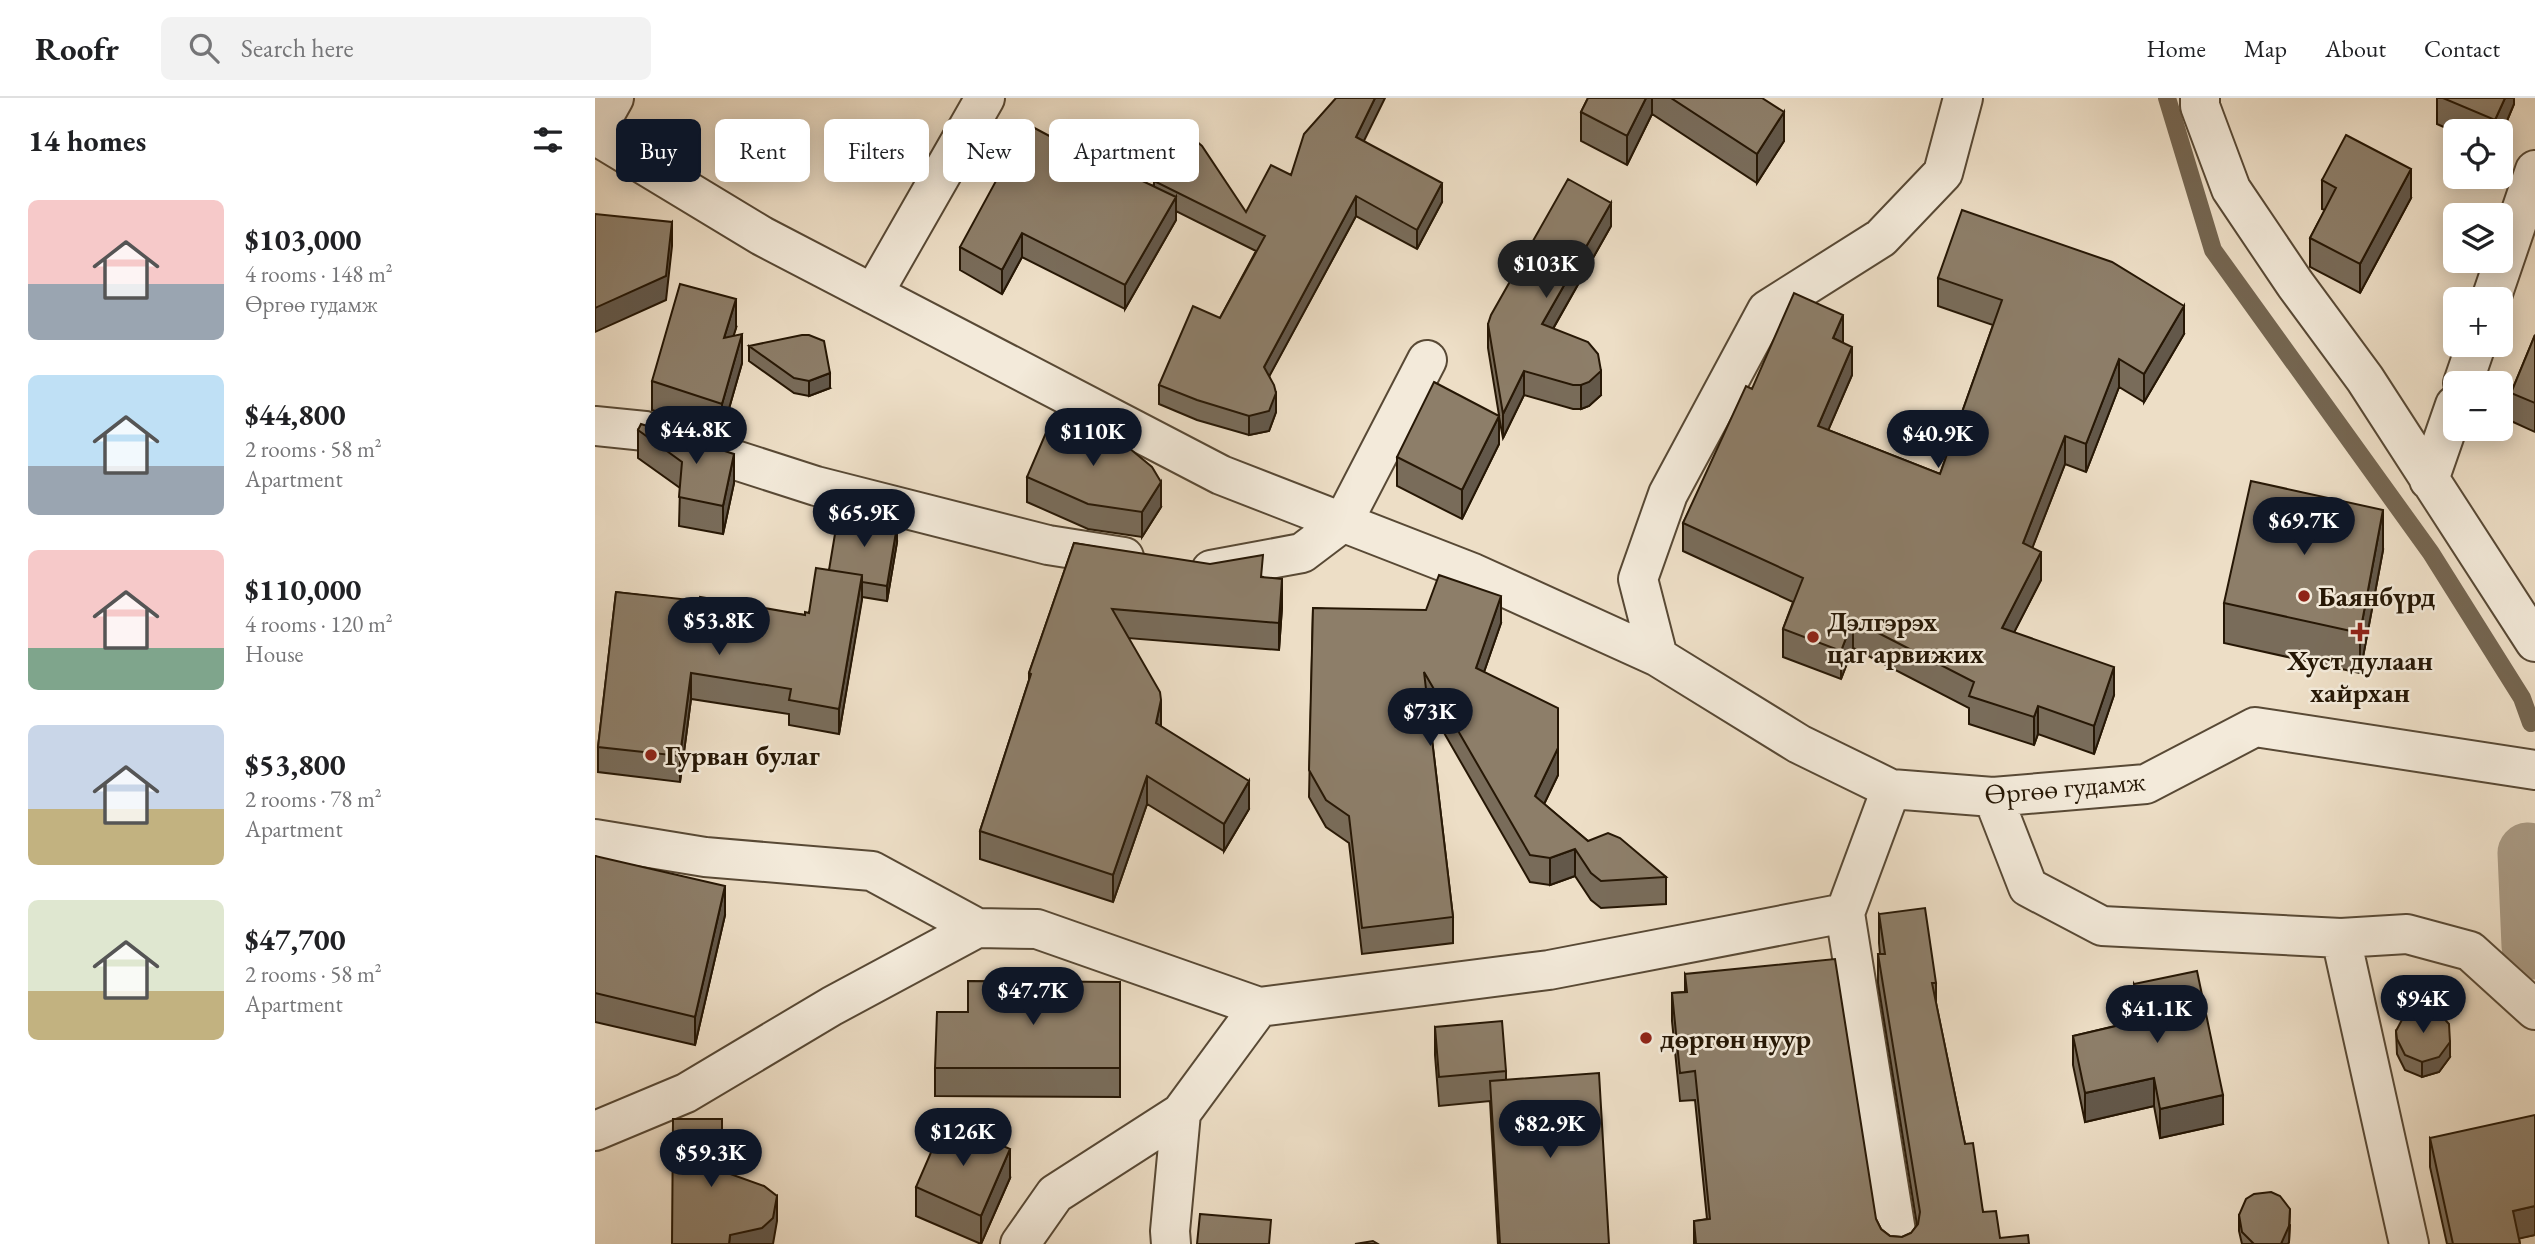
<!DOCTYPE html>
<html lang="en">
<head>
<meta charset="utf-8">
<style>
  :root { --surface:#fff; --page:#f2f2f2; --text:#202124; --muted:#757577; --line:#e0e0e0; --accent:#111827 }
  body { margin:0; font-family:"EB Garamond",serif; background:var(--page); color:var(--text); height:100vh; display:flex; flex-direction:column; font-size:26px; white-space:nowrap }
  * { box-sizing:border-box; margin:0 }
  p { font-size:23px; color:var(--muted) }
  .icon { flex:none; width:38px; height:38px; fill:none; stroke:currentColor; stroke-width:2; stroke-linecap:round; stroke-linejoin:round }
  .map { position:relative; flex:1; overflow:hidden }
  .panel { display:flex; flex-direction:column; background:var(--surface); width:595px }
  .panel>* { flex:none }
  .top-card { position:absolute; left:21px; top:21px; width:665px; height:63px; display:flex; gap:14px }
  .buttons { position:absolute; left:1848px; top:21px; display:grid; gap:14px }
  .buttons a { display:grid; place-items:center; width:70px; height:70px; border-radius:10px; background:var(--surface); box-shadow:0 4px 18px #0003; font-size:35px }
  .price { position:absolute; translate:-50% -60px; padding:0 16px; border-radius:24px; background:var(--accent); color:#fff; font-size:23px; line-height:46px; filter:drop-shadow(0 2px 4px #0008) }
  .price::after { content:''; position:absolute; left:50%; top:42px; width:21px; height:16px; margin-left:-10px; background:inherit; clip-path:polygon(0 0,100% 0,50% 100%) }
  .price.active { background:#222; color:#fff }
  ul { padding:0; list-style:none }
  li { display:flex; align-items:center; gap:21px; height:175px; padding:0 28px }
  li span { display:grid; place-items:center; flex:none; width:196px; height:140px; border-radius:10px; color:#555 }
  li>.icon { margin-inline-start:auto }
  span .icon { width:84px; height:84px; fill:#fffc; stroke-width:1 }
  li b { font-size:30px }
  h2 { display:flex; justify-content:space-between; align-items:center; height:84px; padding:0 28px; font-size:30px }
  .tag { padding:0 24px; border-radius:10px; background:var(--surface); box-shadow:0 4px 18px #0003; font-size:24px; line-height:63px }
  .tag.active { background:var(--accent); color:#fff }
  header { display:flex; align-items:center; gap:42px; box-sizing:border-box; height:98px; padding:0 35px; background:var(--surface); border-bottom:2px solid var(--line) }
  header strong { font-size:33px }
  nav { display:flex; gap:38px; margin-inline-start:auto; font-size:24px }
  .search { width:490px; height:63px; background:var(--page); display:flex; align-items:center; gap:18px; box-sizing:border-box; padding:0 24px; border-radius:10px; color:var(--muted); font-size:26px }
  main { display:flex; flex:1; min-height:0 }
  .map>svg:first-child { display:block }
</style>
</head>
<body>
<header>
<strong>Roofr</strong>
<div class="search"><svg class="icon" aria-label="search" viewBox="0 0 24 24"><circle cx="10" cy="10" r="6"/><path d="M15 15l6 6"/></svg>Search here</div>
<nav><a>Home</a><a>Map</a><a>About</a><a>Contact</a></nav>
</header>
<main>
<section class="panel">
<h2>14 homes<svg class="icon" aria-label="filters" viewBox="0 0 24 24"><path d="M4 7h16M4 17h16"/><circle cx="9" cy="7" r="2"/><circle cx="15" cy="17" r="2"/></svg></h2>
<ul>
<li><span style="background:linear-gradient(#f6c9c9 60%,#9aa5b1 0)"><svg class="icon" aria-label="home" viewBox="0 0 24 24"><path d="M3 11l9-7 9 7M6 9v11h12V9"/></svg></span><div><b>$103,000</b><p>4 rooms · 148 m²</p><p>Өргөө гудамж</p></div></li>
<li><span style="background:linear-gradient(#bfe0f5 65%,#9aa5b1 0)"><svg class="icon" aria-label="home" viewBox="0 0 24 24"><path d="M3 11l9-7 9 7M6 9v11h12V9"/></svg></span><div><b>$44,800</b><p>2 rooms · 58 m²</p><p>Apartment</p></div></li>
<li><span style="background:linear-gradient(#f6c9c9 70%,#7fa58c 0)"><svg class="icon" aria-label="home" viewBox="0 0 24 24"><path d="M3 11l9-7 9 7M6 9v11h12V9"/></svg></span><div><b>$110,000</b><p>4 rooms · 120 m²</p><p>House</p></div></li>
<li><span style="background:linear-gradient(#c9d6e8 60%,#c2b280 0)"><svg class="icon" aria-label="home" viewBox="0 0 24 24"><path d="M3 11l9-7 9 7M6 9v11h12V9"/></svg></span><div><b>$53,800</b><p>2 rooms · 78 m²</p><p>Apartment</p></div></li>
<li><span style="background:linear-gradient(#dfe7d0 65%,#c2b280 0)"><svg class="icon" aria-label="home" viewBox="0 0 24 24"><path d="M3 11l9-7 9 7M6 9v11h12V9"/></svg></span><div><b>$47,700</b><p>2 rooms · 58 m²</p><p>Apartment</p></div></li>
</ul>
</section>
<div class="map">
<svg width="1940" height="1146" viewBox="0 0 1940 1146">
  <rect width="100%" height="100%" fill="#eddec6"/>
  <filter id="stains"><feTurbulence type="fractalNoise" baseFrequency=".00286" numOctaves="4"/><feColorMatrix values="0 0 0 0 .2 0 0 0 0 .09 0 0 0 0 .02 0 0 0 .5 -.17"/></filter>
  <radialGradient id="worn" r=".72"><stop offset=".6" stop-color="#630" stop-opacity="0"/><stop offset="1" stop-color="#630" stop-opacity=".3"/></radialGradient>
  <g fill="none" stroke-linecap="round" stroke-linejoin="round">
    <path stroke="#756651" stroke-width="18" d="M1572,0L1618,152L1836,455L1927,600L1936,625"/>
    <path stroke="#a99a84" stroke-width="61" d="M1933,755L1937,848L1940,851"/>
    <defs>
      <path id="minor" d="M1368,0L1348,75L1286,140L1172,212L1073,396L1043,481L1063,559L1204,646L1296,691L1398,699L1551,686L1660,629L1940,672
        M1605,0V8L1636,91L1700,186L1770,281L1940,544
        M0,34L19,0
        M0,37L167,138L626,377L878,475L1063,559
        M278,196L390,0
        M1896,201L1940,72
        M1868,285L1881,247
        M0,328L50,333L221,388L453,447L529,459
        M1834,382L1860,307
        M616,472L707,455L748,424L832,262
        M1296,691L1250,815L1303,1146
        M1398,699L1433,789L1507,828L1746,840L1812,836L1875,853L1940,912
        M0,741L110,759L277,773L382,830L442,831L664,909L954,872L1250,815
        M1746,840L1814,1146
        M0,1033L91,995L237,908L382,830
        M425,1146L460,1096L586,1015L664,909
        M576,1146L575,1133L586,1015"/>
    </defs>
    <use href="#minor" stroke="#584935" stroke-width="42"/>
    <use href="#minor" stroke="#f3eada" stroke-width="38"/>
  </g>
  <path fill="#796c5a" stroke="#261705" stroke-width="2" d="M993,0H1167L1189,43L1162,85L1057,16L1032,67L986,43V14Z
    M1842,0H1919V6L1906,37V33L1860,34L1842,26Z
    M769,43L847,104L822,151L761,118L674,278L681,314L674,333L654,337L602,322L564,306V287L625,220L661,153L581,113V122L530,211L427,159L407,196L365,172V149L531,79L559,88V83L651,114L696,77Z
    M1727,82L1816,100L1765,195L1715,169V140L1730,112L1727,111Z
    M1016,128L958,231L1006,297L994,308L986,311H978L929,297L908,340L904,319V346L867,421L802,388V359L904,317L893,250V226Z
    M1343,180L1589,236L1549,304L1524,289L1491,374L1470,366L1437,450L1446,482L1419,534L1519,597L1499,656L1443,636L1439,647L1374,626V610L1258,550L1246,581L1188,559V531L1198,504L1088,453V425L1157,291L1248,245L1257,277L1233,332L1345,376L1398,227L1343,208Z
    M141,230L138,238L147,265L127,335L57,312V283Z
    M1940,237V334L1916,323V295Z
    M154,248L235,290L214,298L199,295L154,263Z
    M43,332L139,385L128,436L84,428L85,390L43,360Z
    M432,379L566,409L547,439L493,431L432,404Z
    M302,444L292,503L267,499L244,636L194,627V616L96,601L85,684L3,674V649L21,494L210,517L214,515L234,472Z
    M479,445L668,479L687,509L684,552L533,540L566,629L654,711L629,753L552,706L518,804L385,761V733L434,582V575Z
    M1788,452L1765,575L1629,545V505Z
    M718,510L906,525L889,574L963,677L949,706L993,743L1071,779V806L1006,810L996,802L980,778L955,787L935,784L833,607L858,819V845L767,856L754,745L731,729L714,699Z
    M0,758L130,817L100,947L0,924Z
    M1284,816L1341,885V905L1370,1046L1388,1114L1405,1140L1434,1146H1099V1123L1112,1121L1100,1002L1085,1003L1077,923V895L1090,894V876L1281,1121L1286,1131L1295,1138L1307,1139L1316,1135L1322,1127L1283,885V856H1285L1284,845Z
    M525,884V999L340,998V970L373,914Z
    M1539,886L1628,1026L1565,1040L1559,1008L1490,1024L1478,967V938L1541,923L1539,915Z
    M840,929L911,973V981L1014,1146H903L895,1003L844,1008L840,957Z
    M1801,933L1855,959L1844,974L1827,979L1810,972L1802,956Z
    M1835,1040L1940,1137L1924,1140L1925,1146H1852L1835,1069Z
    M415,1080L386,1146L321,1118V1089Z
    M1644,1117L1695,1127L1694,1144L1693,1146H1647L1644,1133Z"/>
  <path fill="#63584a" stroke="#261705" stroke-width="2" d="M780,0H790L761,59V39Z
    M1051,0H1057V16L1032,67V38Z
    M1910,0H1919V6L1906,37V33H1900V22Z
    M1189,14V43L1162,85V56Z
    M1816,71V100L1765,195V166Z
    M847,85V104L822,151V132Z
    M761,98V118L669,288V269Z
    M581,99V122L530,211V187Z
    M1016,105V128L947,250V226Z
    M77,124V148L71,202L0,234V210Z
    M427,135V159L407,196V172Z
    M141,201V230L129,269V240Z
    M1589,208V236L1549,304V276Z
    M1248,217V245L1238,240Z
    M147,236V265L127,335V306Z
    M1257,249V277L1223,356V328Z
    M1524,261V289L1491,374V346Z
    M929,273V297L908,340V316Z
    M1006,273V297L994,308L986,311V287Z
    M235,275V290L214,298V283Z
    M681,295V314L674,333L654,337V318Z
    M904,318V346L867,421V392Z
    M1470,338V366L1428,474V445Z
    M139,356V385L128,436V408Z
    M566,384V409L547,439V414Z
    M1788,412V452L1765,575V535Z
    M302,428V444L292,503V488Z
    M1446,454V482L1407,558V530Z
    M267,477V502L244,636V611Z
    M687,481V509L684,552V525Z
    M906,498V525L881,597V570Z
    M1258,522V550L1246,581V553Z
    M1519,569V597L1499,656V628Z
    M96,575V601L85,684V658Z
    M566,602V629L561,625Z
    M1443,608V636L1439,647V619Z
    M963,650V677L940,725V698Z
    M552,678V706L518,804V777Z
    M654,683V711L629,753V726Z
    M980,751V778L955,787V760Z
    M130,788V817L100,947V919Z
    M1855,944V959L1844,974L1827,979V964Z
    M1559,980V1008L1490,1024V995Z
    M1628,997V1026L1565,1040V1011Z
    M415,1051V1080L386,1146V1118Z
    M182,1098V1123L178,1146H134L135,1137Z
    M1940,1108V1137L1918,1142V1113Z
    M1695,1111L1694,1144L1693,1146H1686Z"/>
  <path fill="#8d7e69" stroke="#261705" stroke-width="2" d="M741,0H780L761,39L847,85L822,132L761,98L669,269L679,287L681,295L674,313L654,318L602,302L564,287L598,208L625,220L670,138L559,83L569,51L587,31L607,48L651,114L676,67L696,77L709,36Z
    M993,0H1051L1032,38L986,14Z
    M1076,0H1167L1189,14L1162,56Z
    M1848,0H1910L1900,22Z
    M432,26L531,79L533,76L581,99L530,187L427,135L407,172L365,149Z
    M1751,37L1816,71L1765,166L1715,140L1741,90L1727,82Z
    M973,81L1016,105L947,226L993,244L1003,256L1006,273L994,284L986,287H978L929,273L908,316L893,226L896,217Z
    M1367,112L1517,164L1589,208L1549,276L1524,261L1491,346L1470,338L1428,445L1446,454L1407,530L1519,569L1499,628L1443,608L1439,619L1374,598L1379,584L1258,522L1246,553L1188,531L1208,480L1088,425L1151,288L1157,291L1199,195L1248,217L1238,240L1257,249L1223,328L1345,376L1407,202L1343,180Z
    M0,116L77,124L71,178L0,210Z
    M85,186L141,201L129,240L147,236L127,306L57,283Z
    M207,237H214L229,243L235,275L214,283L199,280L154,248Z
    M1940,237V305L1916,295Z
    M839,284L904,318L867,392L802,359Z
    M459,316L528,345L557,369L566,384L547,414L493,406L432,379Z
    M46,326L139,356L128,408L84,399L87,364L43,332Z
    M1656,383L1788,412L1765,535L1629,505Z
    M243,418L302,428L292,488L267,484V477L234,472Z
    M479,445L615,466L668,457L666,479L687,481L684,525L517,511L565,594L566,602L561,625L654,683L629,726L552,678L518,777L385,733L436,576L434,575Z
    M221,470L267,477L244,611L194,602L196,591L96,575L85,658L3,649L21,494L104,503L105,499L210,517V514L214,515Z
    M844,477L906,498L881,570L963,610V650L940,698L993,743L1013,735L1025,740L1071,779L1006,783L996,775L980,751L955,760L935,757L829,574L858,819L767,830L754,718L731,702L714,672L718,510L831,512Z
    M0,758L130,788L100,919L0,895Z
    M1330,810L1341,885H1337L1370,1046L1378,1045L1388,1114L1401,1113L1405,1140L1433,1137L1434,1146H1101L1099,1123L1115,1121L1100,973L1085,975L1077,895L1092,894L1090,876L1240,861L1281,1121L1286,1131L1295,1138L1307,1139L1316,1135L1323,1126L1325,1114L1283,856H1290L1284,816Z
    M1602,873L1628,997L1565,1011L1559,980L1490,995L1478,938L1547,922L1539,886Z
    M373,883L525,884V970H340L342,914H373Z
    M1823,910L1841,912L1854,926L1855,944L1844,959L1827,964L1810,957L1802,941L1801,933L1809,918Z
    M907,923L911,973L844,979L840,929Z
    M1004,975L1014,1146H905L895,983Z
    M1940,1017V1108L1918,1113L1925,1146H1858L1835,1040Z
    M78,1021H127V1073L169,1088L182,1098L178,1120L167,1130L135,1137L134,1146H77Z
    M350,1022L415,1051L386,1118L321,1089Z
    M1676,1094L1685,1098L1695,1111L1694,1128L1686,1146H1659L1647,1134L1644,1117L1651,1101L1659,1096Z
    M605,1116L676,1122L674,1146H602Z
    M778,1143L783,1146H760Z"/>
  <g fill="#8f2418" stroke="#f3eada" stroke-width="2.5">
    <circle cx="1709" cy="498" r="7"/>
    <path d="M1761.5 523.5h7v7h7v7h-7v7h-7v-7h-7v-7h7z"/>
    <circle cx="1218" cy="539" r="7"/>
    <circle cx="56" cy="657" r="7"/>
    <circle cx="1051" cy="940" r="7"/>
  </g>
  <g text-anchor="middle" stroke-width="5" stroke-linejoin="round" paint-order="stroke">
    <g font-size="28" font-weight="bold" fill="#261705" stroke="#f3eada" text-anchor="start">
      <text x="1723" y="508">Баянбүрд</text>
      <text x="1232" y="533">Дэлгэрэх<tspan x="1232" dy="32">цаг арвижих</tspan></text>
      <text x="1765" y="572" text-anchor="middle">Хуст дулаан<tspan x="1765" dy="32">хайрхан</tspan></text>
      <text x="70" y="667">Гурван булаг</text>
      <text x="1065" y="950">дөргөн нуур</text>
    </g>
    <g font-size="28" fill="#261705" stroke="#f3eada">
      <text transform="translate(1470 689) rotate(-5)" y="10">Өргөө гудамж</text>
    </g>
  </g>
  <rect width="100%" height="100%" filter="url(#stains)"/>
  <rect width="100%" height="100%" fill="url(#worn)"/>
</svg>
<div class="buttons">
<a><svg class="icon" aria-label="locate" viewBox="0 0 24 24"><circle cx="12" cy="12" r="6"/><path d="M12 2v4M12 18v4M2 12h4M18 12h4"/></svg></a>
<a><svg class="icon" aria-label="layers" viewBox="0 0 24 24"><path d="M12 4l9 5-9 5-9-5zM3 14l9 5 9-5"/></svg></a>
<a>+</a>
<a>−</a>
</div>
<b class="price active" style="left:951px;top:202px">$103K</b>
<b class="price" style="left:101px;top:368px">$44.8K</b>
<b class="price" style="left:498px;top:370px">$110K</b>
<b class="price" style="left:1343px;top:372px">$40.9K</b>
<b class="price" style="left:269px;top:451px">$65.9K</b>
<b class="price" style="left:1709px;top:459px">$69.7K</b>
<b class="price" style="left:124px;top:559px">$53.8K</b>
<b class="price" style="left:835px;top:650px">$73K</b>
<b class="price" style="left:438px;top:929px">$47.7K</b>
<b class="price" style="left:1828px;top:937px">$94K</b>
<b class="price" style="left:1562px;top:947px">$41.1K</b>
<b class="price" style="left:955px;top:1062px">$82.9K</b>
<b class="price" style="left:368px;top:1070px">$126K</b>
<b class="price" style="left:116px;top:1091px">$59.3K</b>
<div class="top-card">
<a class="tag active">Buy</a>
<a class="tag">Rent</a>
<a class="tag">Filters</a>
<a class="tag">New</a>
<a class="tag">Apartment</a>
</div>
</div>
</main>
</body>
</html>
